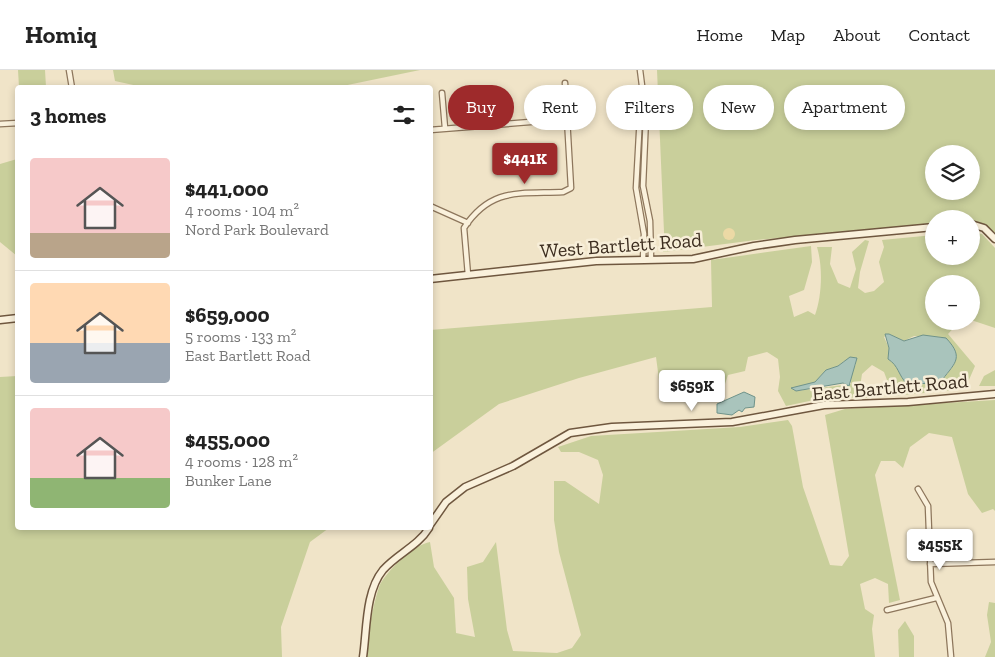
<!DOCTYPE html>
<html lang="en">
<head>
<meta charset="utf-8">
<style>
  :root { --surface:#fff; --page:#f6f6f6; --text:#222; --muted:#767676; --line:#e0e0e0; --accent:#9e2a2b }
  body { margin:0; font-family:"Zilla Slab",serif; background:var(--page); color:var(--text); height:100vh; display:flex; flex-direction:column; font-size:19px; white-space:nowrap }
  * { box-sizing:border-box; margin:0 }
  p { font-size:16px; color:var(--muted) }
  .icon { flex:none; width:28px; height:28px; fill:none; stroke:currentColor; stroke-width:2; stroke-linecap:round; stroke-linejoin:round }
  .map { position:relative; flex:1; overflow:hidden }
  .sheet { position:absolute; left:15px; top:15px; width:418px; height:445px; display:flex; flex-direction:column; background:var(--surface); border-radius:5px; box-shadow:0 2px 8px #0003 }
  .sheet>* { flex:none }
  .guide { position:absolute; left:448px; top:15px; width:472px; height:45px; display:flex; gap:10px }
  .controls { position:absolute; left:925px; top:75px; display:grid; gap:10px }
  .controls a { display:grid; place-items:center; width:55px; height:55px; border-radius:50%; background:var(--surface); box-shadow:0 2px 8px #0003; font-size:25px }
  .price { position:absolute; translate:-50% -42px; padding:0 11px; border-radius:5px; background:#fff; color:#222; font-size:16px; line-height:32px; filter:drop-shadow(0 1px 2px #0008) }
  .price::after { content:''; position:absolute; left:50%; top:30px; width:15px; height:11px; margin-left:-8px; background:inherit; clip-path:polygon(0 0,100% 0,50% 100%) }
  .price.on { background:var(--accent); color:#fff }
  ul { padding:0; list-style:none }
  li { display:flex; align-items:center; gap:15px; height:125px; padding:0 15px }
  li+li { border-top:1px solid var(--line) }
  li span { display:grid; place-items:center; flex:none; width:140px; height:100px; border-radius:5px; color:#555 }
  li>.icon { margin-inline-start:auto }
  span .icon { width:60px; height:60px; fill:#fffc; stroke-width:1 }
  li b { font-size:21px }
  h2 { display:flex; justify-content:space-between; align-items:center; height:60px; padding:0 15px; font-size:21px }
  .chip { padding:0 18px; border-radius:22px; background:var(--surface); box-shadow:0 2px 8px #0003; font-size:18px; line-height:45px }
  .chip.on { background:var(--accent); color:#fff }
  header { display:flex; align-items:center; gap:30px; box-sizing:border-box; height:70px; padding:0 25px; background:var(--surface); border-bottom:1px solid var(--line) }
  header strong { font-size:24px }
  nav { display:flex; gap:28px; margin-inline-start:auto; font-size:18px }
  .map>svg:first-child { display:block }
</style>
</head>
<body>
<header>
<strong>Homiq</strong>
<nav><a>Home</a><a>Map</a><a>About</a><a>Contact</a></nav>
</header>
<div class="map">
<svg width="995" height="587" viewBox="0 0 995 587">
  <rect width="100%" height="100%" fill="#f0e4c8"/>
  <path fill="#c9cf9b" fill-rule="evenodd" d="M18,0H45L46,17H19Z
    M113,0H420L333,18H147L115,11Z
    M657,0H995V165L989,158L971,153V149H934V155L756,170L663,182L664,162ZM934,84H971V121H934Z
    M17,89H18L17,186L0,172V94Z
    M971,162L982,164L995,178V258L971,250V214H934V251H960L948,264L975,296L965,319L893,326L884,302L872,295L862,304L860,317L868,328L828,327L786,336L778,321L780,307L778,289L767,282L748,287L745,301L728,305L721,326L662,332L656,287L579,308L499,334L430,384V260L712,237L711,190L811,176L812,192L804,220L789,226L794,247L808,241L815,245C822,226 823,197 817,177H832L830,194L838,213L850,218L856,199L852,182L865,170L869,171L860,202L858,218L865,223L874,221L884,212L879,192L884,177L882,170L934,165V186H971ZM889,264L904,271L914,266L941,267L954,295L940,313L907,314L899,302L897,295L888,289L889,278L884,267ZM844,291L856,294L850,306L851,314L796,321L792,318L815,312L826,300L838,296Z
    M995,300V316H979L984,306Z
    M17,306L18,458H329L310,472L281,557L282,587H0V307Z
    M995,330V441L993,439L982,443L968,424L952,367L929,363L910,377L903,398L895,391H881L875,405L900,530L889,533L888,514L875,508L860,514L865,539L874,545L872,559L875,587H366C368,565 372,538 379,517C385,502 415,474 430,472L434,497L454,528L456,563L475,567L468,529L467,497L483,492L496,472L507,560L513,581L557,583L572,578L581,565L559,482L554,450V411H565L599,434L603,405L598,390L579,382H561L558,377L591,366L740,357L788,350L792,356L803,417L830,495L842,496L849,486L825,345L845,339Z
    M989,532L995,533V587H985L991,572L987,545Z
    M905,551L914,566V587H899L898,560Z"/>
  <path fill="#ecd9a5" d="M723 164a6 6 0 1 1 12 0a6 6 0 1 1-12 0Z"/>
  <path fill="#a9c4bc" stroke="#6f938a" d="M885,264H889L904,271L923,265L946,268C966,289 953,294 940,313L907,314C898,305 899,296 888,289L889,278Z
    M850,287L857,288L849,316L843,313L796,321L791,318L815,312L826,300L838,296Z
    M744,322L755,327L754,337L745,338L742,342L739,340L732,345L717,343V334Z"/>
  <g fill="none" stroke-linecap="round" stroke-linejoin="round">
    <defs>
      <path id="street" d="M69,0L72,18
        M640,0L646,47L643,116L650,151L651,189
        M442,23L445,58
        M641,27L636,118L644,164L643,190
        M0,54L18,53
        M430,60L568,49
        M430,136L468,153
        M468,205L464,158C491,117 520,124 563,122L571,118L565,13
        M918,419L928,436L931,512L948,553L951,587
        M930,494L995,492
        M887,540L936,528"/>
      <path id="secondary" d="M971,154L984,158L995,169
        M430,209L596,191L693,189L754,176L795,170L934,157
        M0,250L18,248
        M430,455L446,432L465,417L513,396L570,363L612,357L732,352L824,335L908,332L995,324
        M363,587C367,560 365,522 383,500C397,484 418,476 429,458"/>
    </defs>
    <use href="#street" stroke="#8d765c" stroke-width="7"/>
    <use href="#secondary" stroke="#6f573f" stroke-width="9"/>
    <use href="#street" stroke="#faf1dc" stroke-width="4.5"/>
    <use href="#secondary" stroke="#faf1dc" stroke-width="6"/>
  </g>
  <g text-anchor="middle" stroke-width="5" stroke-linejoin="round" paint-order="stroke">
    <g font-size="20" fill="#3d2e20" stroke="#f7eed8">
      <text transform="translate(621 175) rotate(-4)" y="7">West Bartlett Road</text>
      <text transform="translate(890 317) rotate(-5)" y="7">East Bartlett Road</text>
    </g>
  </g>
</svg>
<div class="controls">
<a><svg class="icon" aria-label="layers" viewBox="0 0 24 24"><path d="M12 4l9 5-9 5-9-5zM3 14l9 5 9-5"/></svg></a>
<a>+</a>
<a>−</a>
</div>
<b class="price on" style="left:525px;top:115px">$441K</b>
<b class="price" style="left:692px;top:342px">$659K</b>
<b class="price" style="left:940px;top:501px">$455K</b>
<div class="guide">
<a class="chip on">Buy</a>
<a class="chip">Rent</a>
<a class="chip">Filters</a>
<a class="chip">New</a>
<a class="chip">Apartment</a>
</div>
<section class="sheet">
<h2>3 homes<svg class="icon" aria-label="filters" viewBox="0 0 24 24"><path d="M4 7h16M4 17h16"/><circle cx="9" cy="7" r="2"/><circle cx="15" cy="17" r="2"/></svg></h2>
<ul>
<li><span style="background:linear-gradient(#f6c9c9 75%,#b9a48a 0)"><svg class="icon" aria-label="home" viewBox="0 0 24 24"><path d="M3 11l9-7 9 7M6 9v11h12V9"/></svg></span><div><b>$441,000</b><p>4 rooms · 104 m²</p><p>Nord Park Boulevard</p></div></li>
<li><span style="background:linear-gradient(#ffd9b3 60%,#9aa5b1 0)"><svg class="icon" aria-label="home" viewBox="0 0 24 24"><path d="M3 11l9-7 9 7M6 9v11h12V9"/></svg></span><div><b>$659,000</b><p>5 rooms · 133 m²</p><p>East Bartlett Road</p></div></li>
<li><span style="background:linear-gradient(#f6c9c9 70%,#8fb573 0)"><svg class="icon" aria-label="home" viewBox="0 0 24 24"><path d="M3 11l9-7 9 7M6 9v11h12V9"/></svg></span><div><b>$455,000</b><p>4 rooms · 128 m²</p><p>Bunker Lane</p></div></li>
</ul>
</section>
</div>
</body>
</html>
